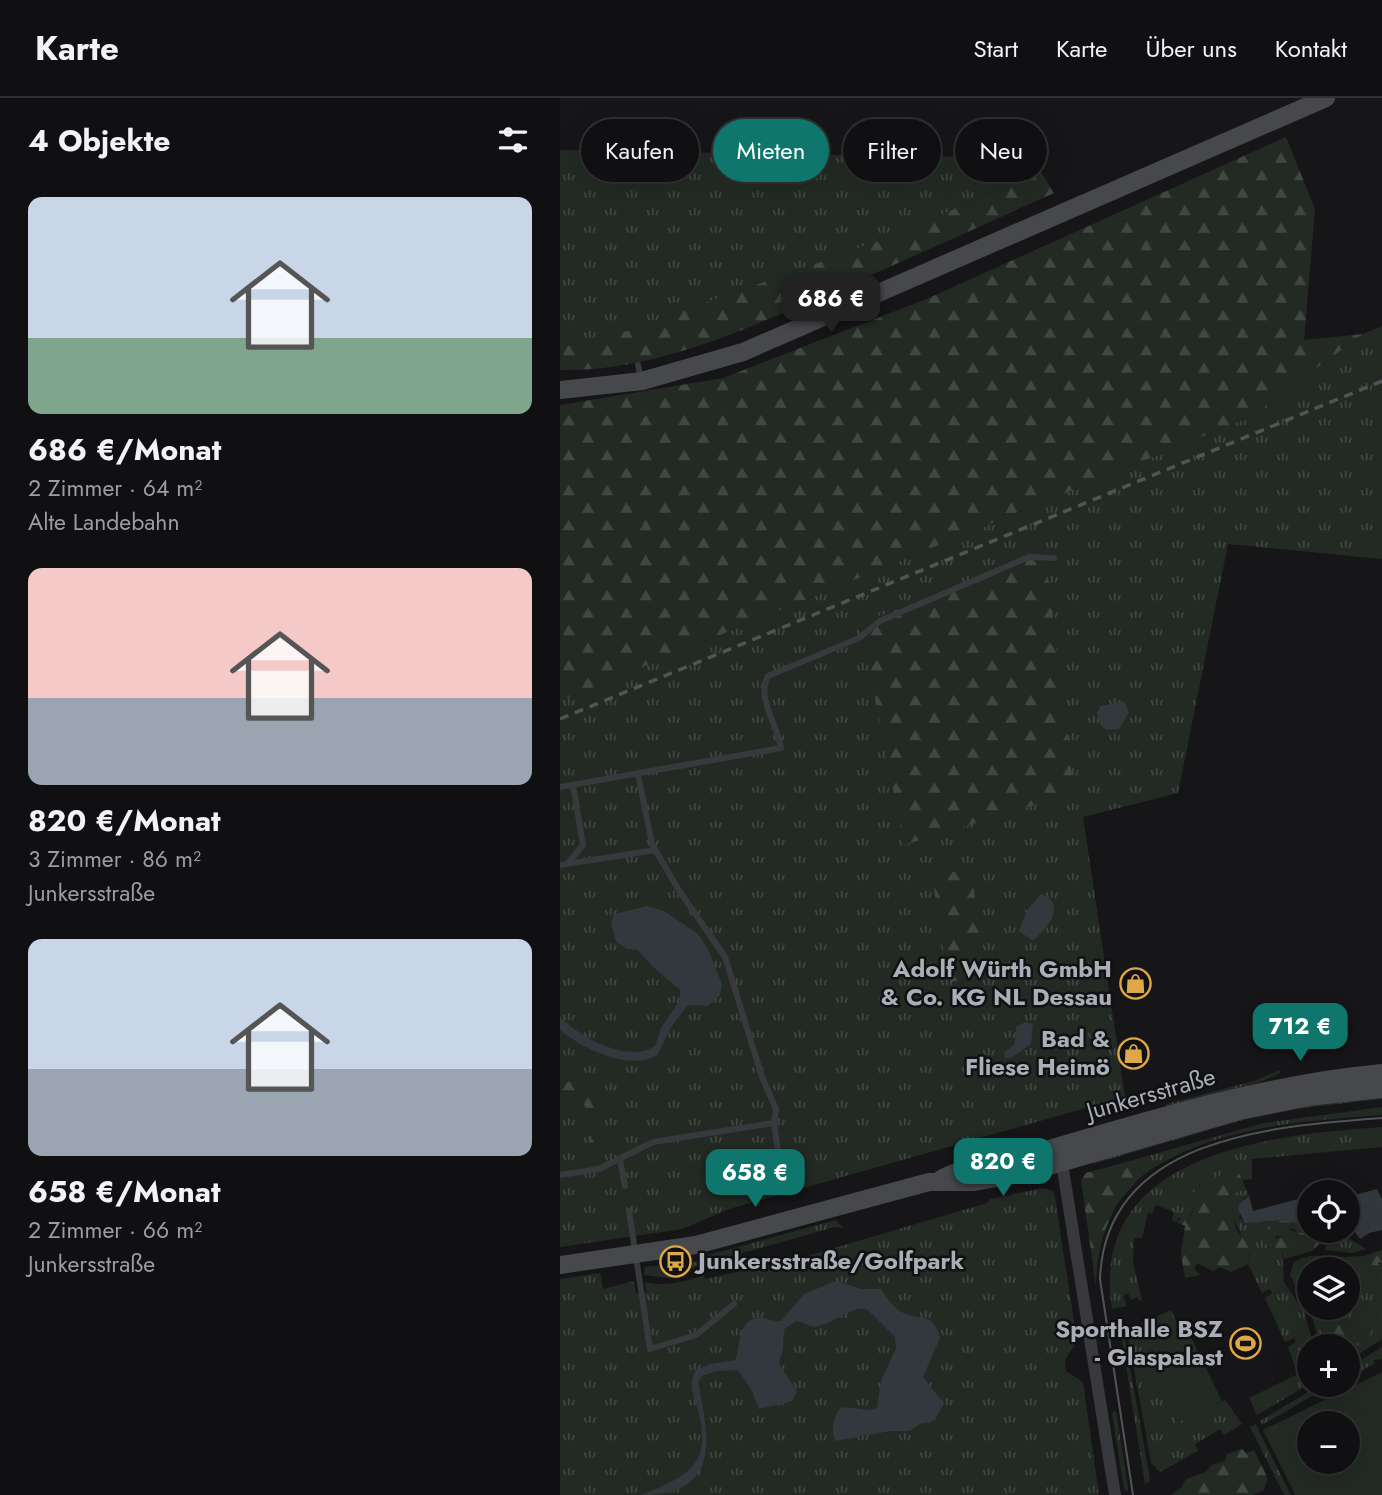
<!DOCTYPE html>
<html lang="de">
<head>
<meta charset="utf-8">
<style>
  :root { --surface:#101012; --page:#1e1e20; --text:#f1f3f6; --muted:#9c9d9f; --line:#303032; --accent:#0f766e }
  body { margin:0; font-family:Jost,sans-serif; background:var(--page); color:var(--text); height:100vh; display:flex; flex-direction:column; font-size:26px; white-space:nowrap }
  * { box-sizing:border-box; margin:0 }
  p { font-size:23px; color:var(--muted) }
  .icon { flex:none; width:38px; height:38px; fill:none; stroke:currentColor; stroke-width:2; stroke-linecap:round; stroke-linejoin:round }
  .map { position:relative; flex:1; overflow:hidden }
  .panel { display:flex; flex-direction:column; background:var(--surface); width:560px }
  .panel>* { flex:none }
  .guide { position:absolute; left:21px; top:21px; width:665px; height:63px; display:flex; gap:14px }
  .tools { position:absolute; left:737px; top:1082px; display:grid; gap:14px }
  .tools a { display:grid; place-items:center; width:63px; height:63px; border-radius:50%; background:var(--surface); box-shadow:0 7px 28px #0002,0 0 0 2px var(--line); font-size:35px }
  .price { position:absolute; translate:-50% -60px; padding:0 16px; border-radius:14px; background:var(--accent); color:#fff; font-size:23px; line-height:46px; filter:drop-shadow(0 2px 4px #0008) }
  .price::after { content:''; position:absolute; left:50%; top:42px; width:21px; height:16px; margin-left:-10px; background:inherit; clip-path:polygon(0 0,100% 0,50% 100%) }
  .price.active { background:#222; color:#fff }
  ul { padding:0; list-style:none }
  li { display:grid; align-content:center; gap:14px; height:371px; padding:0 28px }
  li span { display:grid; place-items:center; height:217px; border-radius:14px; color:#555 }
  li>.icon { margin-inline-start:auto }
  span .icon { width:126px; height:126px; fill:#fffc; stroke-width:1 }
  li b { font-size:30px }
  h2 { display:flex; justify-content:space-between; align-items:center; height:84px; padding:0 28px; font-size:30px }
  .pill { padding:0 24px; border-radius:32px; background:var(--surface); box-shadow:0 7px 28px #0002,0 0 0 2px var(--line); font-size:24px; line-height:63px }
  .pill.active { background:var(--accent); color:#fff }
  header { display:flex; align-items:center; gap:42px; box-sizing:border-box; height:98px; padding:0 35px; background:var(--surface); border-bottom:2px solid var(--line) }
  header strong { font-size:33px }
  nav { display:flex; gap:38px; margin-inline-start:auto; font-size:24px }
  main { display:flex; flex:1; min-height:0 }
  .map>svg:first-child { display:block }
</style>
</head>
<body>
<header>
<strong>Karte</strong>
<nav><a>Start</a><a>Karte</a><a>Über uns</a><a>Kontakt</a></nav>
</header>
<main>
<section class="panel">
<h2>4 Objekte<svg class="icon" aria-label="filters" viewBox="0 0 24 24"><path d="M4 7h16M4 17h16"/><circle cx="9" cy="7" r="2"/><circle cx="15" cy="17" r="2"/></svg></h2>
<ul>
<li><span style="background:linear-gradient(#c9d6e8 65%,#7fa58c 0)"><svg class="icon" aria-label="home" viewBox="0 0 24 24"><path d="M3 11l9-7 9 7M6 9v11h12V9"/></svg></span><div><b>686 €/Monat</b><p>2 Zimmer · 64 m²</p><p>Alte Landebahn</p></div></li>
<li><span style="background:linear-gradient(#f6c9c9 60%,#9aa5b1 0)"><svg class="icon" aria-label="home" viewBox="0 0 24 24"><path d="M3 11l9-7 9 7M6 9v11h12V9"/></svg></span><div><b>820 €/Monat</b><p>3 Zimmer · 86 m²</p><p>Junkersstraße</p></div></li>
<li><span style="background:linear-gradient(#c9d6e8 60%,#9aa5b1 0)"><svg class="icon" aria-label="home" viewBox="0 0 24 24"><path d="M3 11l9-7 9 7M6 9v11h12V9"/></svg></span><div><b>658 €/Monat</b><p>2 Zimmer · 66 m²</p><p>Junkersstraße</p></div></li>
</ul>
</section>
<div class="map">
<svg width="822" height="1397" viewBox="0 0 822 1397">
  <defs>
    <pattern id="grass-tufts" width="24" height="20" patternUnits="userSpaceOnUse" patternTransform="scale(1.75)"><rect width="24" height="20" fill="#232a23"/><path d="M3 7l-1-3M5 7V3M7 7l1-3M15 17l-1-3M17 17v-4M19 17l1-3" fill="none" stroke="#404641"/></pattern>
    <pattern id="forest-firs" width="22" height="20" patternUnits="userSpaceOnUse" patternTransform="scale(1.75)"><rect width="22" height="20" fill="#232a23"/><path d="M5 1l3.5 6h-7zM16 11l3.5 6h-7z" fill="#404641"/></pattern>
    <pattern id="wetland-marsh" width="20" height="14" patternUnits="userSpaceOnUse" patternTransform="scale(1.75)"><rect width="20" height="14" fill="#232a23"/><path d="M1 5h8M5 5V1M11 12h8M15 12V8" fill="none" stroke="#404641"/></pattern>
  </defs>
  <rect width="100%" height="100%" fill="#161618"/>
  <path fill="url(#grass-tufts)" d="M0,52L473,60L480,72L344,134L47,240L0,249Z
    M822,228V461L668,446L618,695L523,719L565,999L169,1111L122,1131L0,1149V603L690,319L803,236Z
    M720,972V975L703,983L606,1009V1006L694,983Z
    M822,998V1001L743,1010L683,1022L533,1066L532,1063L657,1026L742,1007Z
    M822,1009V1017C740,1023 647,1029 579,1080L582,1075L579,1064L573,1062L704,1025Z
    M822,1029V1049L692,1061V1081L683,1082L677,1070L662,1072L660,1078L639,1087L635,1109L629,1119L618,1120L616,1124L612,1122L614,1114L596,1107L592,1116L588,1114L582,1140H574L573,1165L582,1202L579,1203L577,1199L571,1202L568,1195L563,1198L567,1208L552,1211C528,1054 712,1037 822,1029Z
    M483,1090L493,1093L495,1099L517,1243L505,1262L506,1273L523,1284L539,1397H0V1181L40,1175L43,1191L74,1183L76,1195L86,1194L85,1184C103,1189 127,1184 144,1177L145,1181L237,1161L427,1105L430,1101Z
    M686,1091L689,1098L684,1100L679,1119C690,1130 708,1126 718,1135L714,1142L715,1149L722,1152L724,1184L744,1213L754,1248H749V1286L697,1317L689,1300L738,1276L728,1249L736,1244L734,1240L725,1244L705,1200L712,1195L710,1191L702,1195L688,1166L690,1157L681,1136L665,1104L671,1096Z
    M276,1122L283,1130L275,1129L143,1166L109,1180L84,1177L85,1169L136,1164L145,1158Z
    M788,1140L806,1151L792,1155L764,1152L769,1144Z
    M771,1158L785,1159L782,1163L802,1172L822,1165V1241L788,1263V1248H760L753,1222L730,1177L734,1164L744,1159L750,1167L749,1209H788V1171H772L779,1168Z
    M611,1212L622,1236L583,1255L617,1324L665,1302L682,1326L664,1337L660,1331L635,1346L638,1353L600,1374L591,1365L567,1232Z
    M561,1219L589,1375L590,1383L585,1386L559,1224Z
    M822,1249V1261L814,1262V1266L788,1279V1270Z
    M761,1286H773L702,1327L700,1323Z
    M556,1312L568,1389V1393L564,1391L552,1315Z
    M696,1326L698,1331L731,1397H724L690,1329Z"/>
  <path fill="url(#forest-firs)" d="M726,39L755,111L744,242L803,236L690,319L0,603V307L163,280L369,200Z
    M480,72L494,95C418,129 342,164 265,197C181,233 93,274 0,272V249L47,240L344,134Z
    M485,456L514,695L344,747L300,525Z
    M411,771L426,880L388,884L372,777Z
    M28,981L35,984L45,1051L33,1056L24,1002L0,1006V985Z
    M573,1062L579,1064L582,1075C575,1088 562,1097 555,1110C542,1134 536,1162 536,1189L521,1082L526,1075Z
    M668,1069L677,1070L686,1091L671,1096L665,1104L670,1109L676,1131L690,1149L688,1166L671,1174L660,1169L653,1173L637,1165L634,1171L641,1177L625,1180L621,1156L625,1128L616,1124L624,1117L630,1119L635,1110L629,1108C629,1092 646,1081 660,1078L662,1072Z
    M727,1131L754,1140L762,1139L763,1142L752,1153L724,1161L722,1152L704,1146L705,1142L724,1139Z
    M822,1152V1165L818,1164L820,1170L807,1176L802,1172L799,1178L792,1168L784,1169L785,1159L803,1158Z
    M749,1158H771L779,1168L749,1171V1163L743,1162Z
    M813,1219L820,1224L812,1231L808,1246L796,1247L793,1252L788,1253V1248H784L785,1241L772,1248L766,1246L763,1231L776,1225L787,1233L795,1220L808,1222Z
    M682,1351L686,1355L694,1352L708,1381L703,1393L692,1397H611L621,1390L626,1381L646,1374L651,1367L665,1363L667,1356Z"/>
  <path fill="url(#wetland-marsh)" d="M725,1122L749,1129V1132L762,1139L743,1141L734,1131H727L724,1139L717,1138L713,1131L694,1133L685,1125Z"/>
  <path fill="#232a23" fill-rule="evenodd" d="M628,1233L662,1303L617,1325L583,1255Z
    M822,1274V1397H735L703,1332ZM749,1325H788V1363H749Z"/>
  <path fill="#31393f" d="M564,603L569,614L559,631L546,632L540,626L537,615L541,608Z
    M481,796C509,807 486,831 473,843L459,833L467,812Z
    M87,808L104,813L138,836L147,849L162,886L160,897L148,908L128,907L111,929L98,956C72,975 21,950 0,932V918C17,939 71,967 96,947L101,930L120,902V892L92,868L78,852L67,851L56,844L51,825L54,816Z
    M465,924L473,926L471,946L451,960H445L444,955L455,946L456,929Z
    M817,1091L822,1101V1132L809,1135L800,1141L788,1124V1099Z
    M689,1098L693,1113L749,1098V1129L725,1122L685,1125L678,1112L680,1105Z
    M276,1183L301,1191H321C326,1198 332,1208 340,1213C359,1225 373,1211 380,1240L363,1279L384,1306L375,1322L359,1326L350,1333H330L276,1343C270,1333 273,1317 282,1309L309,1312L317,1310L321,1283L336,1250L335,1239L307,1211C289,1209 276,1224 259,1228C251,1230 245,1225 237,1223L224,1231L223,1251L219,1266L237,1293L232,1303L199,1311L191,1291L178,1272L156,1273L142,1278L138,1284C149,1340 162,1397 81,1397C128,1378 154,1367 137,1309C133,1296 128,1285 136,1272L150,1266L175,1262C181,1249 177,1222 198,1220C206,1219 213,1224 221,1223L244,1196Z"/>
  <g fill="none" stroke-linecap="round" stroke-linejoin="round">
    <path stroke="#38393c" stroke-width="6" d="M78,267L82,283
      M78,676L92,746L118,791L165,859L202,979L216,1011L214,1025
      M0,689L221,650C218,628 196,599 208,578L299,540L320,523L469,459L494,460
      M8,765L23,747L13,687
      M0,767L96,752
      M60,1061L65,1088
      M0,1077L39,1071L93,1044L214,1025L221,1074L241,1071
      M69,1113L90,1251L136,1237L174,1206"/>
    <path stroke="#38393c" stroke-width="12" d="M501,1059L555,1397"/>
    <path stroke="#46484c" stroke-width="18" d="M0,292L82,283L183,254L766,0
      M381,1081C409,1065 448,1063 479,1054C593,1021 703,986 822,975
      M0,1167L136,1147L369,1084H414L465,1075L679,1013L748,999L822,991"/>
    <path stroke="#515357" stroke-width="2" d="M573,1397L540,1181C545,1039 714,1028 822,1020"/>
    <path stroke="#515357" stroke-width="3.5" stroke-dasharray="9 7" stroke-linecap="butt" d="M0,621L822,283"/>
  </g>
  <defs>
    <symbol id="shop-ring" viewBox="-11 -11 22 22"><circle r="9.5" fill="#111113" stroke="#dea748" stroke-width="1.5"/><path d="M-5-2.5h2.3a2.7 3.5 0 0 1 5.4 0H5L5.5 6h-11ZM-1.5-2.5h3a1.5 2.3 0 0 0-3 0Z" fill="#dea748"/></symbol>
    <symbol id="bus-ring" viewBox="-11 -11 22 22"><circle r="9.5" fill="#111113" stroke="#dea748" stroke-width="1.5"/><path d="M-5-6H5V4H4V6H2V4H-2V6H-4V4H-5ZM-3.5-4V0h7V-4ZM-3.5 1.2v1.5H-2V1.2ZM2 1.2v1.5H3.5V1.2Z" fill="#dea748"/></symbol>
    <symbol id="stadium-ring" viewBox="-11 -11 22 22"><circle r="9.5" fill="#111113" stroke="#dea748" stroke-width="1.5"/><path d="M0-5a6.5 5 0 1 0 0 10a6.5 5 0 1 0 0-10ZM-3.5-1.8h7v3.6h-7Z" fill="#dea748"/></symbol>
  </defs>
  <g fill-rule="evenodd">
    <use href="#shop-ring" x="558" y="868" width="35" height="35"/>
    <use href="#shop-ring" x="556" y="938" width="35" height="35"/>
    <use href="#bus-ring" x="98" y="1146" width="35" height="35"/>
    <use href="#stadium-ring" x="668" y="1228" width="35" height="35"/>
  </g>
  <g text-anchor="middle" stroke-width="5" stroke-linejoin="round" paint-order="stroke">
    <g font-size="24" font-weight="bold" fill="#aaaeb6" stroke="#111113" text-anchor="end">
      <text x="552" y="879">Adolf Würth GmbH<tspan x="552" dy="28">&amp; Co. KG NL Dessau</tspan></text>
      <text x="550" y="949">Bad &amp;<tspan x="550" dy="28">Fliese Heimö</tspan></text>
      <text x="138" y="1171" text-anchor="start">Junkersstraße/Golfpark</text>
      <text x="663" y="1239">Sporthalle BSZ<tspan x="663" dy="28">- Glaspalast</tspan></text>
    </g>
    <g font-size="24" fill="#aaaeb6" stroke="#111113">
      <text transform="translate(591 996) rotate(-16)" y="8">Junkersstraße</text>
    </g>
  </g>
</svg>
<div class="tools">
<a><svg class="icon" aria-label="locate" viewBox="0 0 24 24"><circle cx="12" cy="12" r="6"/><path d="M12 2v4M12 18v4M2 12h4M18 12h4"/></svg></a>
<a><svg class="icon" aria-label="layers" viewBox="0 0 24 24"><path d="M12 4l9 5-9 5-9-5zM3 14l9 5 9-5"/></svg></a>
<a>+</a>
<a>−</a>
</div>
<b class="price active" style="left:271px;top:237px">686 €</b>
<b class="price" style="left:740px;top:965px">712 €</b>
<b class="price" style="left:443px;top:1100px">820 €</b>
<b class="price" style="left:195px;top:1111px">658 €</b>
<div class="guide">
<a class="pill">Kaufen</a>
<a class="pill active">Mieten</a>
<a class="pill">Filter</a>
<a class="pill">Neu</a>
</div>
</div>
</main>
</body>
</html>
